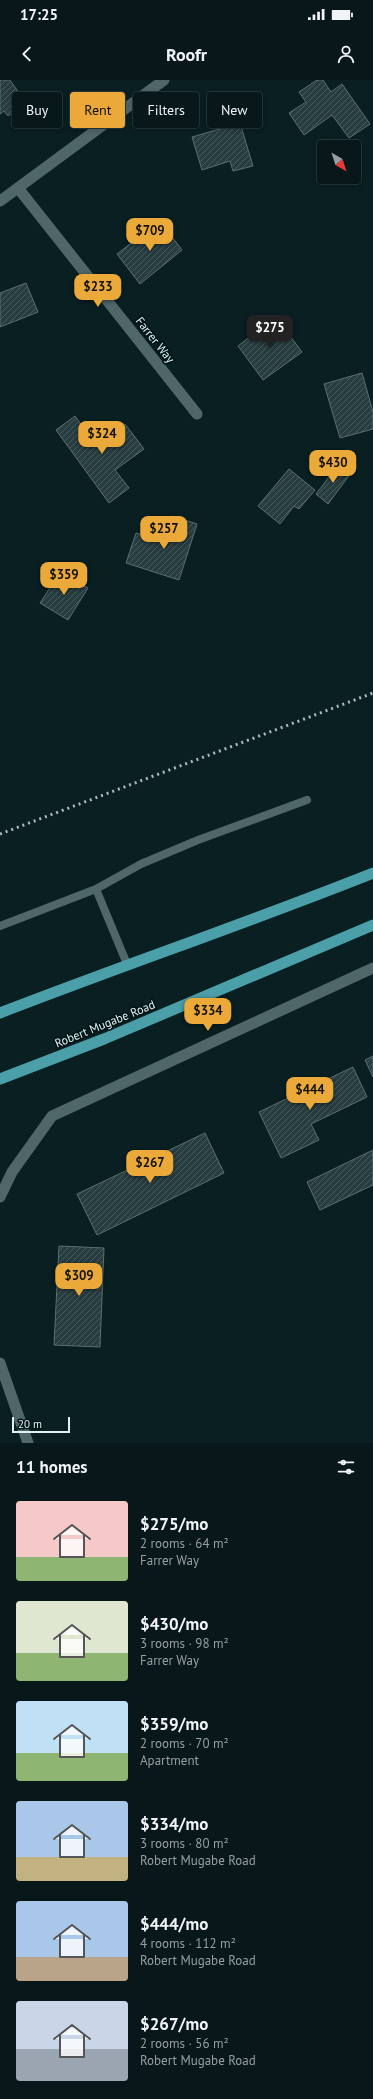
<!DOCTYPE html>
<html lang="en">
<head>
<meta charset="utf-8">
<style>
  :root { --surface:#07171a; --page:#152427; --text:#f1f3f6; --muted:#989fa2; --line:#283639; --accent:#eba93a }
  body { margin:0; font-family:"PT Sans",sans-serif; background:var(--page); color:var(--text); height:100vh; display:flex; flex-direction:column; font-size:15px; white-space:nowrap }
  * { box-sizing:border-box; margin:0 }
  p { font-size:13px; color:var(--muted) }
  .icon { flex:none; width:22px; height:22px; fill:none; stroke:currentColor; stroke-width:2; stroke-linecap:round; stroke-linejoin:round }
  .map { position:relative; height:1363px; overflow:hidden }
  .sheet { display:flex; flex-direction:column; background:var(--surface); flex:1 }
  .sheet>* { flex:none }
  .guide { position:absolute; left:12px; top:12px; width:349px; height:36px; display:flex; gap:8px }
  .needle { width:26px; rotate:141deg }
  .buttons { position:absolute; left:317px; top:60px; display:grid; gap:8px }
  .buttons a { display:grid; place-items:center; width:44px; height:44px; border-radius:4px; background:var(--surface); box-shadow:0 2px 6px #0003,0 0 0 1px var(--line); font-size:20px }
  .scale { position:absolute; left:12px; bottom:10px; width:58px; box-sizing:border-box; padding-left:4px; border:2px solid #e4f1f3; border-top:0; font-size:11px; line-height:14px; white-space:nowrap; color:#e4f1f3; -webkit-text-stroke:3px #021618; paint-order:stroke }
  .price { position:absolute; translate:-50% -34px; padding:0 9px; border-radius:8px; background:var(--accent); color:#111; font-size:13px; line-height:26px; filter:drop-shadow(0 1px 2px #0008) }
  .price::after { content:''; position:absolute; left:50%; top:24px; width:12px; height:9px; margin-left:-6px; background:inherit; clip-path:polygon(0 0,100% 0,50% 100%) }
  .price.active { background:#222; color:#fff }
  ul { padding:0; list-style:none }
  li { display:flex; align-items:center; gap:12px; height:100px; padding:0 16px }
  li span { display:grid; place-items:center; flex:none; width:112px; height:80px; border-radius:4px; color:#555 }
  li>.icon { margin-inline-start:auto }
  span .icon { width:48px; height:48px; fill:#fffc; stroke-width:1 }
  li b { font-size:17px }
  h2 { display:flex; justify-content:space-between; align-items:center; height:48px; padding:0 16px; font-size:17px }
  .chip { padding:0 14px; border-radius:4px; background:var(--surface); box-shadow:0 2px 6px #0003,0 0 0 1px var(--line); font-size:14px; line-height:36px }
  .chip.active { background:var(--accent); color:#111 }
  .status { display:flex; justify-content:space-between; align-items:center; height:28px; padding:0 20px; background:var(--surface); direction:ltr }
  .status svg { height:11px; fill:currentColor }
  header { display:flex; justify-content:space-between; align-items:center; height:52px; padding:0 16px; background:var(--surface); font-size:18px; font-weight:600 }
  .map>svg:first-child { display:block }
</style>
</head>
<body>
<div class="status"><b>17:25</b><svg viewBox="0 0 49 12"><path d="M0 12V9h3v3zM5 12V6h3v6zM10 12V3h3v9zM15 12V0h3v12zM26 1h20v11H26zM47 4h2v5h-2z"/></svg></div>
<header><svg class="icon" aria-label="back" viewBox="0 0 24 24"><path d="M15 5l-7 7 7 7"/></svg>Roofr<svg class="icon" aria-label="person" viewBox="0 0 24 24"><circle cx="12" cy="8" r="4"/><path d="M4 21q1-7 8-7t8 7"/></svg></header>
<div class="map">
<svg width="373" height="1363" viewBox="0 0 373 1363">
  <defs>
    <pattern id="building-hatch" width="6" height="6" patternUnits="userSpaceOnUse"><rect width="6" height="6" fill="#273d40"/><path d="M-1 1l2-2M0 6l6-6M5 7l2-2" fill="none" stroke="#465a5c"/></pattern>
  </defs>
  <rect width="100%" height="100%" fill="#091f22"/>
  <path fill="url(#building-hatch)" stroke="#597073" d="M0,0H10L26,23L8,36L4,31L0,34Z
    M317,0H323L331,12L342,4L370,44L349,58L332,35L304,55L289,33L306,22L299,12Z
    M240,43L253,86L233,91L230,81L202,90L192,57Z
    M160,141L182,170L140,204L117,174Z
    M26,203L38,232L0,247V213Z
    M276,237L302,272L263,300L238,266Z
    M362,293L373,332V349L340,358L324,304Z
    M75,336L96,365L125,344L144,369L115,390L129,408L109,423L56,350Z
    M339,384L351,393L328,424L316,414Z
    M289,389L315,410L299,429L294,426L280,444L258,426Z
    M172,436L197,444L179,500L126,483L136,453L164,462Z
    M61,491L88,508L68,540L40,523Z
    M373,976V997L365,980Z
    M353,987L367,1017L311,1044L319,1060L281,1078L259,1032Z
    M205,1053L224,1093L97,1155L77,1114Z
    M373,1070V1105L320,1130L307,1102Z
    M59,1166L104,1168L100,1267L54,1265Z"/>
  <g fill="none" stroke-linecap="round" stroke-linejoin="round">
    <path stroke="#50676a" stroke-width="8" d="M96,809L141,784L198,760L307,720
      M0,846L96,809L127,884"/>
    <path stroke="#50676a" stroke-width="11" d="M18,108L197,334
      M0,121L164,0
      M0,1117L12,1092L52,1036L373,888
      M0,1283L28,1363"/>
    <path stroke="#4b9fa9" stroke-width="11" d="M0,933C124,885 250,842 373,793
      M0,999L104,959L373,845"/>
    <path stroke="#acbbbe" stroke-width="3" stroke-dasharray="2 4" stroke-linecap="butt" d="M0,754L373,613"/>
  </g>
  <g text-anchor="middle" stroke-width="3.5" stroke-linejoin="round" paint-order="stroke">
    <g font-size="12" fill="#e4f1f3" stroke="#021618">
      <text transform="translate(155 260) rotate(52)" y="4">Farrer Way</text>
      <text transform="translate(105 944) rotate(-22)" y="4">Robert Mugabe Road</text>
    </g>
  </g>
</svg>
<div class="buttons">
<a><svg class="needle" viewBox="-14 -14 28 28"><path d="M0-13l5 13h-10z" fill="#e53935"/><path d="M0 13l5-13h-10z" fill="#989fa2"/></svg></a>
</div>
<div class="scale">20 m</div>
<b class="price" style="left:150px;top:172px">$709</b>
<b class="price" style="left:98px;top:228px">$233</b>
<b class="price active" style="left:270px;top:269px">$275</b>
<b class="price" style="left:102px;top:375px">$324</b>
<b class="price" style="left:333px;top:404px">$430</b>
<b class="price" style="left:164px;top:470px">$257</b>
<b class="price" style="left:64px;top:516px">$359</b>
<b class="price" style="left:208px;top:952px">$334</b>
<b class="price" style="left:310px;top:1031px">$444</b>
<b class="price" style="left:150px;top:1104px">$267</b>
<b class="price" style="left:79px;top:1217px">$309</b>
<div class="guide">
<a class="chip">Buy</a>
<a class="chip active">Rent</a>
<a class="chip">Filters</a>
<a class="chip">New</a>
</div>
</div>
<section class="sheet">
<h2>11 homes<svg class="icon" aria-label="filters" viewBox="0 0 24 24"><path d="M4 7h16M4 17h16"/><circle cx="9" cy="7" r="2"/><circle cx="15" cy="17" r="2"/></svg></h2>
<ul>
<li><span style="background:linear-gradient(#f6c9c9 70%,#8fb573 0)"><svg class="icon" aria-label="home" viewBox="0 0 24 24"><path d="M3 11l9-7 9 7M6 9v11h12V9"/></svg></span><div><b>$275/mo</b><p>2 rooms · 64 m²</p><p>Farrer Way</p></div></li>
<li><span style="background:linear-gradient(#dfe7d0 65%,#8fb573 0)"><svg class="icon" aria-label="home" viewBox="0 0 24 24"><path d="M3 11l9-7 9 7M6 9v11h12V9"/></svg></span><div><b>$430/mo</b><p>3 rooms · 98 m²</p><p>Farrer Way</p></div></li>
<li><span style="background:linear-gradient(#bfe0f5 65%,#8fb573 0)"><svg class="icon" aria-label="home" viewBox="0 0 24 24"><path d="M3 11l9-7 9 7M6 9v11h12V9"/></svg></span><div><b>$359/mo</b><p>2 rooms · 70 m²</p><p>Apartment</p></div></li>
<li><span style="background:linear-gradient(#a9c7e8 70%,#c2b280 0)"><svg class="icon" aria-label="home" viewBox="0 0 24 24"><path d="M3 11l9-7 9 7M6 9v11h12V9"/></svg></span><div><b>$334/mo</b><p>3 rooms · 80 m²</p><p>Robert Mugabe Road</p></div></li>
<li><span style="background:linear-gradient(#a9c7e8 70%,#b9a48a 0)"><svg class="icon" aria-label="home" viewBox="0 0 24 24"><path d="M3 11l9-7 9 7M6 9v11h12V9"/></svg></span><div><b>$444/mo</b><p>4 rooms · 112 m²</p><p>Robert Mugabe Road</p></div></li>
<li><span style="background:linear-gradient(#c9d6e8 60%,#9aa5b1 0)"><svg class="icon" aria-label="home" viewBox="0 0 24 24"><path d="M3 11l9-7 9 7M6 9v11h12V9"/></svg></span><div><b>$267/mo</b><p>2 rooms · 56 m²</p><p>Robert Mugabe Road</p></div></li>
</ul>
</section>
</body>
</html>
